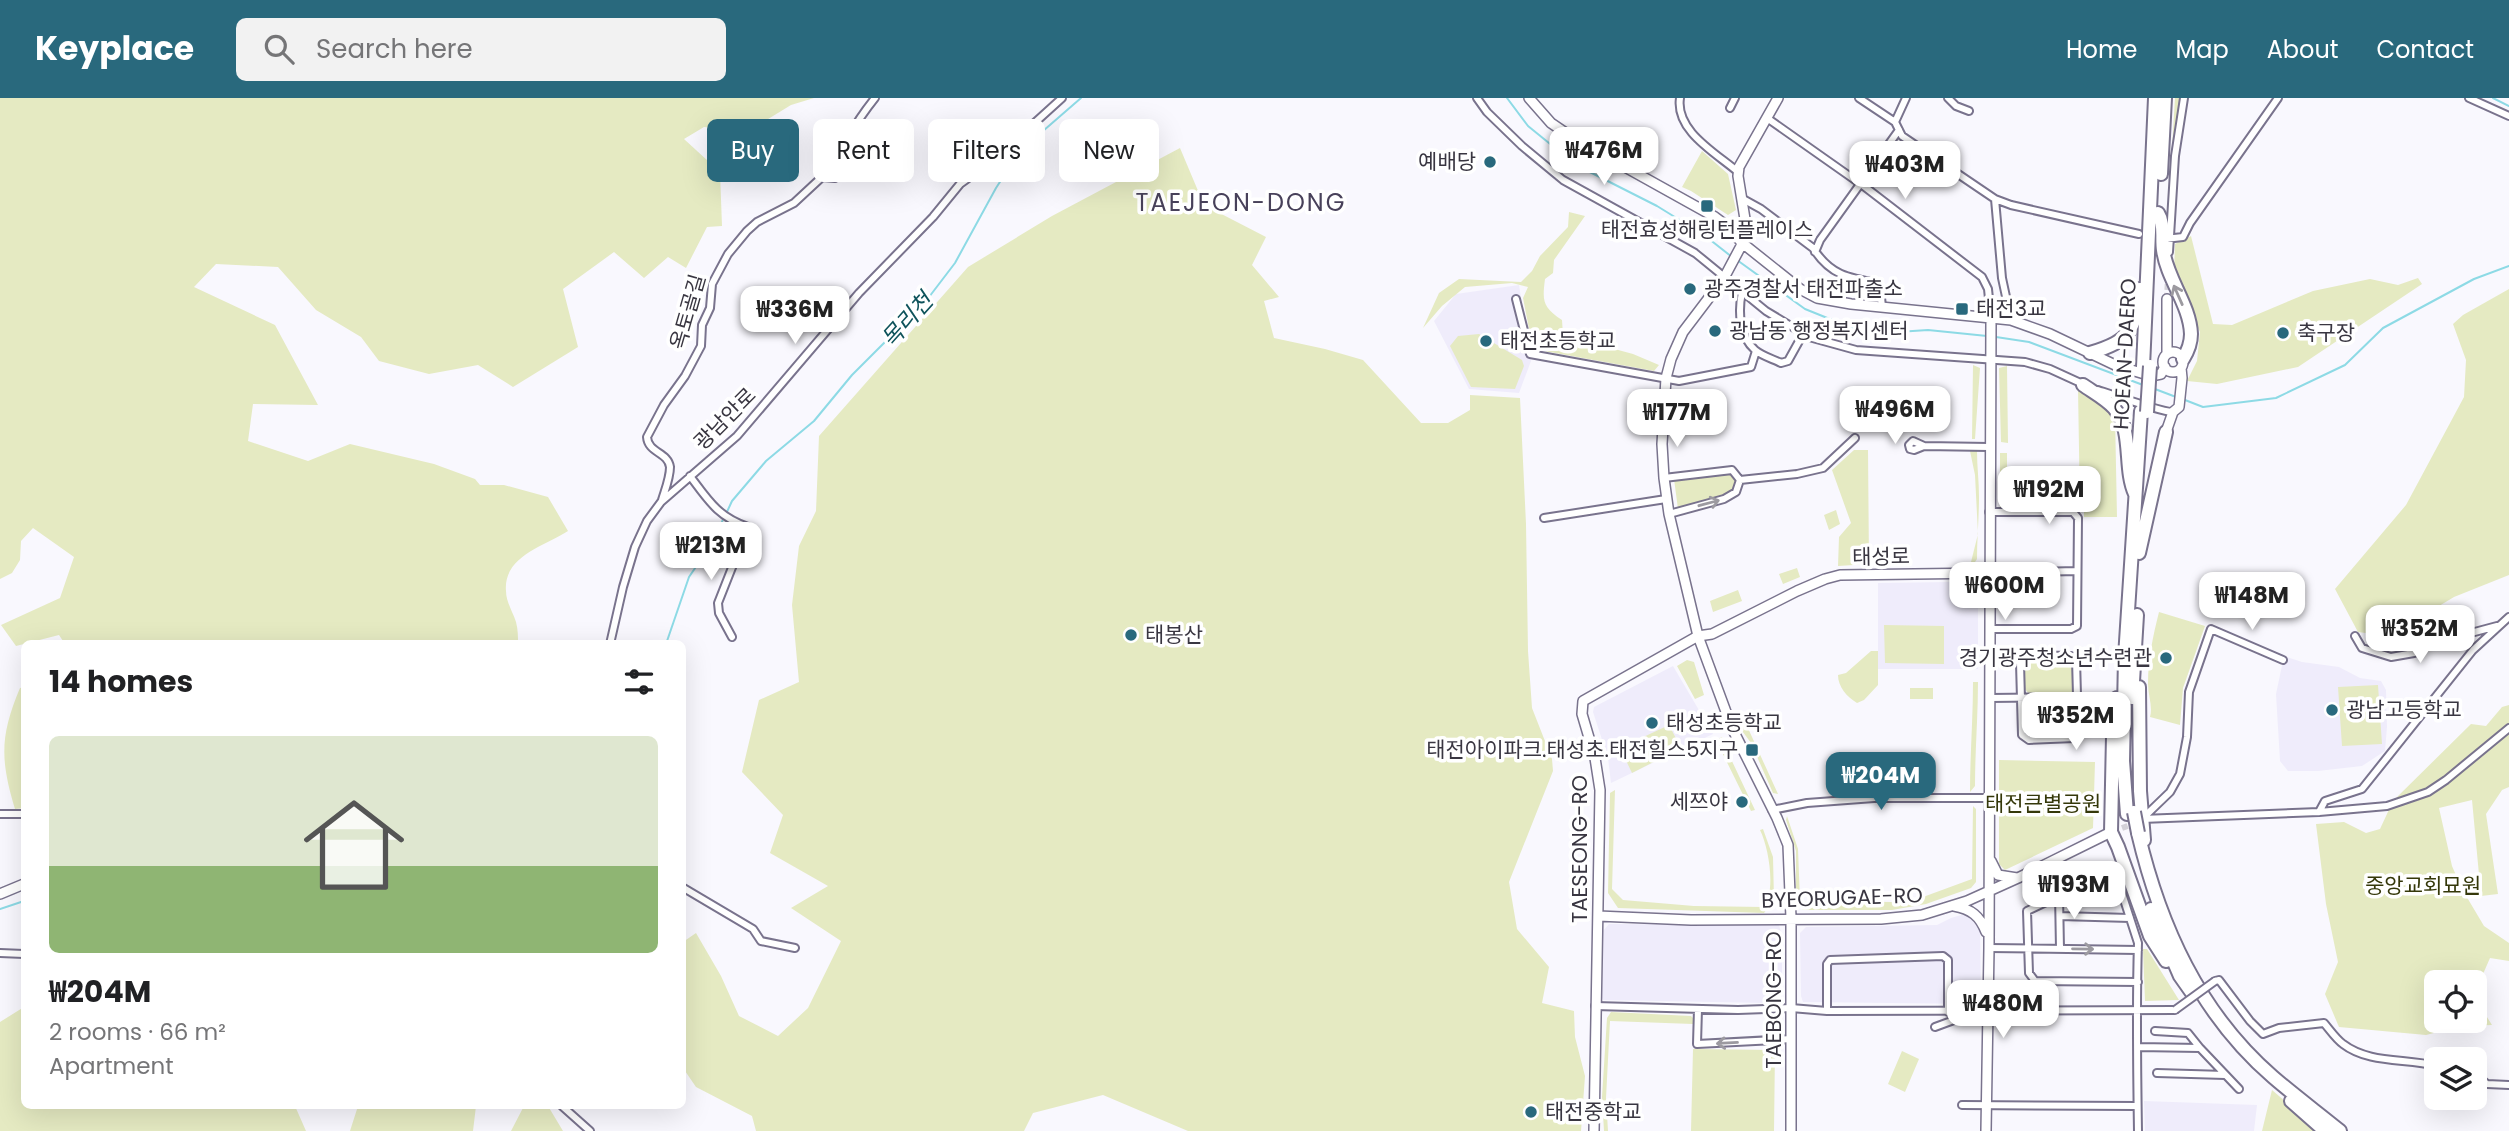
<!DOCTYPE html>
<html lang="en">
<head>
<meta charset="utf-8">
<style>
  :root { --surface:#fff; --page:#f2f2f2; --text:#202124; --muted:#757577; --line:#e0e0e0; --accent:#29697d }
  body { margin:0; font-family:Poppins,"Noto Sans KR",sans-serif; background:var(--page); color:var(--text); height:100vh; display:flex; flex-direction:column; font-size:26px; white-space:nowrap }
  * { box-sizing:border-box; margin:0 }
  p { font-size:23px; color:var(--muted) }
  .icon { flex:none; width:38px; height:38px; fill:none; stroke:currentColor; stroke-width:2; stroke-linecap:round; stroke-linejoin:round }
  .map { position:relative; flex:1; overflow:hidden }
  .side { position:absolute; left:21px; top:542px; width:665px; height:469px; display:flex; flex-direction:column; background:var(--surface); border-radius:10px; box-shadow:0 7px 28px #0002 }
  .side>* { flex:none }
  .banner { position:absolute; left:707px; top:21px; width:665px; height:63px; display:flex; gap:14px }
  .tools { position:absolute; left:2424px; top:872px; display:grid; gap:14px }
  .tools a { display:grid; place-items:center; width:63px; height:63px; border-radius:10px; background:var(--surface); box-shadow:0 7px 28px #0002; font-size:35px }
  .price { position:absolute; translate:-50% -60px; padding:0 16px; border-radius:14px; background:#fff; color:#222; font-size:23px; line-height:46px; filter:drop-shadow(0 2px 4px #0008) }
  .price::after { content:''; position:absolute; left:50%; top:42px; width:21px; height:16px; margin-left:-10px; background:inherit; clip-path:polygon(0 0,100% 0,50% 100%) }
  .price.active { background:var(--accent); color:#fff }
  ul { padding:0; list-style:none }
  li { display:grid; align-content:center; gap:14px; height:371px; padding:0 28px }
  li+li { border-top:2px solid var(--line) }
  li span { display:grid; place-items:center; height:217px; border-radius:10px; color:#555 }
  li>.icon { margin-inline-start:auto }
  span .icon { width:126px; height:126px; fill:#fffc; stroke-width:1 }
  li b { font-size:30px }
  h2 { display:flex; justify-content:space-between; align-items:center; height:84px; padding:0 28px; font-size:30px }
  .chip { padding:0 24px; border-radius:10px; background:var(--surface); box-shadow:0 7px 28px #0002; font-size:24px; line-height:63px }
  .chip.active { background:var(--accent); color:#fff }
  header { display:flex; align-items:center; gap:42px; box-sizing:border-box; height:98px; padding:0 35px; background:var(--accent); color:#fff }
  header strong { font-size:33px }
  nav { display:flex; gap:38px; margin-inline-start:auto; font-size:24px }
  .search { width:490px; height:63px; background:var(--page); display:flex; align-items:center; gap:18px; box-sizing:border-box; padding:0 24px; border-radius:10px; color:var(--muted); font-size:26px }
  .map>svg:first-child { display:block }
</style>
</head>
<body>
<header>
<strong>Keyplace</strong>
<div class="search"><svg class="icon" aria-label="search" viewBox="0 0 24 24"><circle cx="10" cy="10" r="6"/><path d="M15 15l6 6"/></svg>Search here</div>
<nav><a>Home</a><a>Map</a><a>About</a><a>Contact</a></nav>
</header>
<div class="map">
<svg width="2509" height="1033" viewBox="0 0 2509 1033">
  <rect width="100%" height="100%" fill="#f9f8fe"/>
  <path fill="#efecfb" d="M1910,47L1919,53L1905,71L1897,64Z
    M1519,187L1531,263L1519,295L1469,291L1434,223L1456,196Z
    M1951,484L1961,488H1975L1978,492V571H1878V485Z
    M2284,558L2302,564L2339,569L2360,580L2381,583L2386,592L2387,629L2385,653L2362,668L2318,673H2288L2280,663L2276,596Z
    M1673,568L1713,636L1611,685L1608,660L1593,614L1594,609Z
    M1968,815L1980,833L1981,897L1977,906L1803,904L1801,898L1800,835L1806,829L1937,827L1951,820Z
    M1609,826L1779,827L1782,838V902L1768,905L1603,902L1600,896L1603,833Z
    M2144,1003L2257,1007L2254,1033H2145Z"/>
  <path fill="#e5eac2" d="M0,0H814L791,7L747,34L704,29L684,41L720,74L722,128L707,129L686,170L668,159L644,180L614,154L563,191L578,249L513,289L478,267L429,276L379,263L361,239L316,212L278,169L216,166L194,189L275,227L318,307L253,306L248,343L308,363L350,346L434,366L475,381L480,387H504L548,399L568,433C545,448 503,458 506,493C506,504 513,514 516,524C518,531 518,539 518,546H65L59,537L16,548L1,527L60,500L74,459L33,430L21,443L20,462L12,475L0,481Z
    M2175,0H2181L2177,23L2167,134Z
    M1180,50L1204,107L1266,139L1252,167L1279,199L1264,203L1274,240L1325,251L1363,262L1421,325H1448L1470,312V297L1520,300L1526,426L1528,553L1532,610L1552,661L1553,673L1509,784L1517,831L1549,869L1542,905L1574,913L1575,939L1585,978L1581,1033H1188L1103,997L1033,1015L1024,1033H756L752,1018L696,989L683,970V844L696,835L721,878L739,918L778,938L808,910L841,843L791,810L828,788L770,755L783,717L742,674L759,602L799,584L792,507L799,448L816,413L819,338L968,169L1052,118Z
    M1702,53L1728,76L1736,112L1728,117L1691,93L1682,89Z
    M1569,114L1585,118L1554,162L1553,175L1545,181C1542,204 1543,209 1562,222L1563,237L1633,256L1659,267L1654,273L1533,251L1523,200L1528,189L1512,185L1465,189L1442,208L1423,230L1439,195L1459,181L1521,184L1532,173L1540,158L1568,129Z
    M2191,138L2213,226L2232,227L2313,193L2370,181L2398,187L2418,180L2422,186L2298,269L2217,286L2187,283L2197,263L2200,234L2174,176L2175,146Z
    M2509,191V477L2454,499L2389,538L2358,534L2335,491L2406,407L2464,299L2466,262L2453,226L2463,217Z
    M1479,236L1522,262L1524,268L1515,291L1471,289L1450,248L1458,238Z
    M1973,267L1980,270L1975,341H1972Z
    M2007,268L2008,345L2001,344L1999,270Z
    M2078,291L2089,296L2115,317L2117,419H2084V411H2080Z
    M1854,352H1868L1869,466L1838,468L1839,439L1851,425L1832,372Z
    M1970,353H1977C1977,369 1979,383 1979,399C1979,420 1977,440 1977,461L1975,464H1971L1978,436L1975,377Z
    M2000,355H2007V411H2000Z
    M1726,374L1737,382V393L1723,399L1678,411L1674,381Z
    M1836,412L1840,426L1829,432L1824,417Z
    M1797,470L1800,479L1783,486L1779,476Z
    M1738,492L1742,503L1713,514L1710,503Z
    M2159,514L2205,528L2183,590L2180,627L2150,619C2153,609 2148,597 2148,586C2148,561 2153,538 2159,514Z
    M1884,527L1944,528V566L1885,565Z
    M1871,553H1878V587L1864,602L1857,605C1847,599 1838,589 1838,577L1846,575Z
    M2029,561H2071L2074,565V592L2071,595L2029,596L2025,591V565Z
    M1687,562L1694,564L1704,597L1695,601L1677,568Z
    M1973,584H1978C1978,619 1975,653 1975,688L1970,694C1970,657 1973,621 1973,584Z
    M2378,587L2382,646L2342,648L2338,589Z
    M24,589V710L15,711C0,661 0,638 20,590Z
    M1910,590H1933V601H1910Z
    M2509,607V689L2502,692L2486,716L2498,796L2481,798L2472,702L2439,710L2452,768L2462,791L2484,828L2509,845V863L2490,860L2483,876L2470,877L2471,884H2436V922H2474L2475,900L2492,927L2461,928L2426,937L2339,929L2325,896L2338,864L2326,806L2316,726L2344,724L2366,735L2380,731L2393,703L2471,626L2486,628L2502,609Z
    M1669,627L1681,650L1632,675L1620,650Z
    M1747,628L1778,696L1773,695L1751,645L1740,630Z
    M1722,639L1731,661L1755,712L1751,713L1716,642Z
    M1999,662L2095,664L2093,730L2005,772L1999,766Z
    M1615,692L1612,791L1623,802L1694,808L1764,809C1776,793 1769,750 1760,732L1763,731L1773,759L1774,801L1764,815L1618,810L1608,795L1610,695Z
    M1973,708L1976,711V784L1971,790L1926,806L1892,812H1803L1796,807V753L1786,722L1787,718L1798,751L1800,803L1892,804L1923,799L1972,781Z
    M2143,851H2147L2179,902L2145,903Z
    M24,909V1008H295L306,1033H0V924Z
    M1611,914L1691,918L1694,921L1693,926L1610,923L1606,1000L1608,1033H1604L1602,999L1607,920Z
    M1693,951L1775,952L1774,1033H1691Z
    M1902,953L1919,961L1905,994L1888,986Z
    M2272,992L2320,1033H2262Z
    M358,1008H476L473,1033H350Z
    M524,1008H548L563,1033H511Z"/>
  <g fill="none" stroke-linecap="round" stroke-linejoin="round">
    <path stroke="#8ddae5" stroke-width="2" d="M1507,0L1528,28L1576,67L1657,108L1704,137L1732,159
      M2493,0L2509,8
      M1737,162L1805,211L1867,236L1928,232L1987,238
      M1996,239L2029,244L2143,287
      M2155,291L2176,299
      M2185,302L2203,309L2276,300L2345,267L2383,230L2474,181L2509,168
      M726,416L732,403L766,363L814,323L852,277L926,203L955,165L996,90L1020,53L1081,0
      M666,546L689,479L717,438L723,421
      M0,811L24,803"/>
    <path stroke="#d3d1d8" stroke-width="6" stroke-dasharray="6 3" stroke-linecap="butt" d="M2167,201L2168,179
      M2122,730L2136,725"/>
    <defs>
      <path id="street" d="M1477,0L1487,14L1522,48L1563,82L1695,155L1766,213L1809,239L1856,252L2025,264L2050,271L2085,287
        M1680,0C1675,33 1716,55 1738,74
        M1859,0L1895,24L1902,38L1995,101L2011,107L2139,136
        M1948,0L1956,8L1969,13
        M2469,0L2509,18
        M1730,10L1735,0
        M1767,20L1865,89L1982,179L1988,191L1991,220
        M1895,24L1906,0
        M1741,100L1761,111L1813,150C1830,177 1848,180 1878,185L1880,189L1882,209
        M1995,101L2002,180L2011,222
        M2165,141L2183,139L2190,125L2278,0
        M1815,154L1820,142L1899,32
        M2169,154L2175,58L2184,0
        M1742,194C1738,213 1739,238 1755,252C1762,258 1773,261 1781,265L1788,263L1803,236
        M1516,201L1530,256L1679,283L1751,269L1756,253
        M2098,292C2110,296 2165,315 2173,314
        M1924,348L1914,352L1910,351L1909,347L1913,343L1924,348L1989,349
        M690,378C708,402 718,419 748,429L718,505L719,515L732,539
        M1664,380L1732,372L1740,382
        M1740,382L1797,376L1823,370L1855,340
        M662,402C665,392 670,380 670,369C668,354 648,355 647,339L664,307L685,278L701,248L702,227L710,210L712,186L728,156L747,133L757,124L794,105L822,79L835,80C836,54 859,20 875,0
        M1989,414H2073L2078,420L2077,528L2071,531H1991
        M1669,416L1724,401L1736,394L1740,382
        M1544,420L1666,401
        M1989,475L2077,473
        M2355,538L2362,550L2391,559L2414,555L2426,547L2497,528
        M610,546L623,489L635,449L647,423L661,404L737,338L859,195L933,119L960,86L996,60L1062,0
        M2026,557L2071,558L2076,561L2078,634L2075,640L2029,642L2022,637L2020,565Z
        M1990,600L2078,599
        M1772,712L1807,705L1874,700H1988
        M2319,714L2325,703L2362,691L2473,552L2509,519
        M0,716H24
        M2142,721L2319,714L2387,708L2428,694L2446,682L2509,630
        M2142,721L2170,694L2180,676L2187,639L2189,594L2211,531L2283,562
        M682,789L753,831L761,843L795,850
        M2059,796L2060,851
        M2060,818L2130,820
        M1989,850L2138,852
        M0,855L24,856
        M2215,883L2219,882L2250,923L2263,936L2279,930L2324,925C2330,932 2336,941 2343,946C2369,966 2406,960 2436,968
        M1595,908L1738,912L1791,910L1827,913L2175,912
        M1698,911L1697,946L1792,941
        M1827,913V866L1830,862L1943,858L1948,862V914
        M1935,929L1954,922L1962,914
        M2155,933L2188,935L2200,950
        M2138,949L2200,950L2239,991
        M2157,975L2225,977
        M2474,975L2487,986L2509,987
        M1962,1007L2137,1008
        M562,1008L590,1033
        M2138,1033C2137,971 2136,907 2138,845L2117,780L2107,775L2027,813L2029,875L2035,883L2138,884"/>
      <path id="secondary" d="M1529,0L1551,25L1573,40L1715,119L1731,131L1741,144L1800,191L1817,200L1851,206L2011,222L2050,236L2115,267L2151,278L2161,276L2165,269
        M1778,0L1739,69L1738,78L1745,121L1741,148L1724,180L1683,234L1671,261L1666,280L1662,346L1664,380L1669,416L1698,538L1732,630L1777,720L1788,747L1791,820V1033
        M2167,201V256
        M2163 264a10 10 0 1 1 20 0a10 10 0 1 1-20 0Z
        M2166,334L2173,314L2179,309L2182,280L2181,270
        M1991,763L1998,777L2017,780
        M0,796L24,786
        M1954,808C1971,811 1980,818 1986,834
        M1598,818L1691,822L1881,821L1922,817L1967,803L2018,780L2111,734
        M1594,1033L1600,692L1595,660L1582,616L1583,603L1698,538L1712,536L1797,493L1825,481L1840,477L1989,475
        M1986,1033L1989,850L1991,220"/>
      <path id="highway" d="M2161,76L2165,0
        M2158,115C2165,126 2161,139 2163,152C2167,181 2190,207 2191,236C2191,246 2188,253 2183,261
        M2090,255C2132,242 2134,233 2140,191
        M2143,269L2155,0
        M2083,287C2093,294 2106,301 2114,310C2134,333 2123,370 2135,396
        M2139,455L2166,334
        M2139,589L2140,693L2144,742
        M2117,600L2113,638L2111,734L2118,749L2150,838L2166,863
        M2132,600L2137,517
        M2127,716L2123,663L2125,559L2141,313
        M2138,735C2160,828 2199,915 2273,979C2295,998 2318,1015 2340,1033
        M2151,811L2180,878L2192,895
        M2291,1003L2325,1033"/>
    </defs>
    <use href="#street" stroke="#79738d" stroke-width="10"/>
    <use href="#secondary" stroke="#79738d" stroke-width="12"/>
    <use href="#highway" stroke="#79738d" stroke-width="16"/>
    <use href="#street" stroke="#fff" stroke-width="6"/>
    <use href="#secondary" stroke="#fff" stroke-width="9"/>
    <use href="#highway" stroke="#fff" stroke-width="12"/>
    <defs>
      <path id="street-bridge" d="M2175,912L2215,883"/>
      <path id="highway-bridge" d="M2147,314L2150,268
        M2134,714L2138,735"/>
    </defs>
    <use href="#street-bridge" stroke="#79738d" stroke-width="10" stroke-linecap="butt"/>
    <use href="#highway-bridge" stroke="#79738d" stroke-width="16" stroke-linecap="butt"/>
    <use href="#street-bridge" stroke="#fff" stroke-width="6"/>
    <use href="#highway-bridge" stroke="#fff" stroke-width="12"/>
  </g>
  <defs><path id="oneway-shaft" d="M-6 0H5M1.5-3L5.5 0L1.5 3" fill="none" stroke-width="1.6" stroke-linecap="round" stroke-linejoin="round" transform="scale(1.75)"/></defs>
  <g stroke="#9c9aa0">
    <use href="#oneway-shaft" transform="translate(2178 197) rotate(-114)"/>
    <use href="#oneway-shaft" transform="translate(1709 405) rotate(-15)"/>
    <use href="#oneway-shaft" transform="translate(2083 851) rotate(1)"/>
    <use href="#oneway-shaft" transform="translate(1727 945) rotate(177)"/>
  </g>
  <g fill="#29697d" stroke="#fff" stroke-width="2.5">
    <circle cx="1490" cy="64" r="7"/>
    <rect x="1700" y="101" width="14" height="14" rx="3.5"/>
    <circle cx="1690" cy="191" r="7"/>
    <rect x="1955" y="204" width="14" height="14" rx="3.5"/>
    <circle cx="1715" cy="233" r="7"/>
    <circle cx="2283" cy="235" r="7"/>
    <circle cx="1486" cy="243" r="7"/>
    <circle cx="1131" cy="537" r="7"/>
    <circle cx="2166" cy="560" r="7"/>
    <circle cx="2332" cy="612" r="7"/>
    <circle cx="1652" cy="625" r="7"/>
    <rect x="1745" y="645" width="14" height="14" rx="3.5"/>
    <circle cx="1742" cy="704" r="7"/>
    <circle cx="1531" cy="1014" r="7"/>
  </g>
  <g text-anchor="middle" stroke-width="7" stroke-linejoin="round" paint-order="stroke">
    <g font-size="21" fill="#393641" stroke="#fff" text-anchor="start">
      <text x="1476" y="71" text-anchor="end">예배당</text>
      <text x="1707" y="139" text-anchor="middle">태전효성해링턴플레이스</text>
      <text x="1704" y="198">광주경찰서 태전파출소</text>
      <text x="1976" y="218">태전3교</text>
      <text x="1729" y="240">광남동 행정복지센터</text>
      <text x="2297" y="242">축구장</text>
      <text x="1500" y="250">태전초등학교</text>
      <text x="1145" y="544">태봉산</text>
      <text x="2152" y="567" text-anchor="end">경기광주청소년수련관</text>
      <text x="2346" y="619">광남고등학교</text>
      <text x="1666" y="632">태성초등학교</text>
      <text x="1738" y="659" text-anchor="end">태전아이파크.태성초.태전힐스5지구</text>
      <text x="1728" y="711" text-anchor="end">세쯔야</text>
      <text x="1545" y="1021">태전중학교</text>
    </g>
    <g font-size="21" fill="#393641" stroke="#fff">
      <text transform="translate(688 214) rotate(-74)" y="7">옥토골길</text>
      <text transform="translate(2125 256) rotate(-87)" y="7">HOEAN-DAERO</text>
      <text transform="translate(725 321) rotate(-45)" y="7">광남안로</text>
      <text transform="translate(1881 459) rotate(-1)" y="7">태성로</text>
      <text transform="translate(1580 751) rotate(-90)" y="7">TAESEONG-RO</text>
      <text transform="translate(1842 800) rotate(-2)" y="7">BYEORUGAE-RO</text>
      <text transform="translate(1774 902) rotate(-90)" y="7">TAEBONG-RO</text>
    </g>
    <g font-size="21" fill="#35380a" stroke="#fff">
      <text x="2043" y="713">태전큰별공원</text>
      <text x="2423" y="795">중앙교회묘원</text>
    </g>
    <g font-size="23" font-style="italic" fill="#0e535b" stroke="#fff">
      <text transform="translate(907 222) rotate(-48)" y="8">목리천</text>
    </g>
    <g font-size="24" letter-spacing="2" fill="#48415a" stroke="#fff">
      <text x="1241" y="113">TAEJEON-DONG</text>
    </g>
  </g>
</svg>
<div class="tools">
<a><svg class="icon" aria-label="locate" viewBox="0 0 24 24"><circle cx="12" cy="12" r="6"/><path d="M12 2v4M12 18v4M2 12h4M18 12h4"/></svg></a>
<a><svg class="icon" aria-label="layers" viewBox="0 0 24 24"><path d="M12 4l9 5-9 5-9-5zM3 14l9 5 9-5"/></svg></a>
</div>
<b class="price" style="left:1604px;top:89px">₩476M</b>
<b class="price" style="left:1905px;top:103px">₩403M</b>
<b class="price" style="left:795px;top:248px">₩336M</b>
<b class="price" style="left:1895px;top:348px">₩496M</b>
<b class="price" style="left:1677px;top:351px">₩177M</b>
<b class="price" style="left:2049px;top:428px">₩192M</b>
<b class="price" style="left:711px;top:484px">₩213M</b>
<b class="price" style="left:2005px;top:524px">₩600M</b>
<b class="price" style="left:2252px;top:534px">₩148M</b>
<b class="price" style="left:2420px;top:567px">₩352M</b>
<b class="price" style="left:2076px;top:654px">₩352M</b>
<b class="price active" style="left:1881px;top:714px">₩204M</b>
<b class="price" style="left:2074px;top:823px">₩193M</b>
<b class="price" style="left:2003px;top:942px">₩480M</b>
<div class="banner">
<a class="chip active">Buy</a>
<a class="chip">Rent</a>
<a class="chip">Filters</a>
<a class="chip">New</a>
</div>
<section class="side">
<h2>14 homes<svg class="icon" aria-label="filters" viewBox="0 0 24 24"><path d="M4 7h16M4 17h16"/><circle cx="9" cy="7" r="2"/><circle cx="15" cy="17" r="2"/></svg></h2>
<ul>
<li><span style="background:linear-gradient(#dfe7d0 60%,#8fb573 0)"><svg class="icon" aria-label="home" viewBox="0 0 24 24"><path d="M3 11l9-7 9 7M6 9v11h12V9"/></svg></span><div><b>₩204M</b><p>2 rooms · 66 m²</p><p>Apartment</p></div></li>
</ul>
</section>
</div>
</body>
</html>
